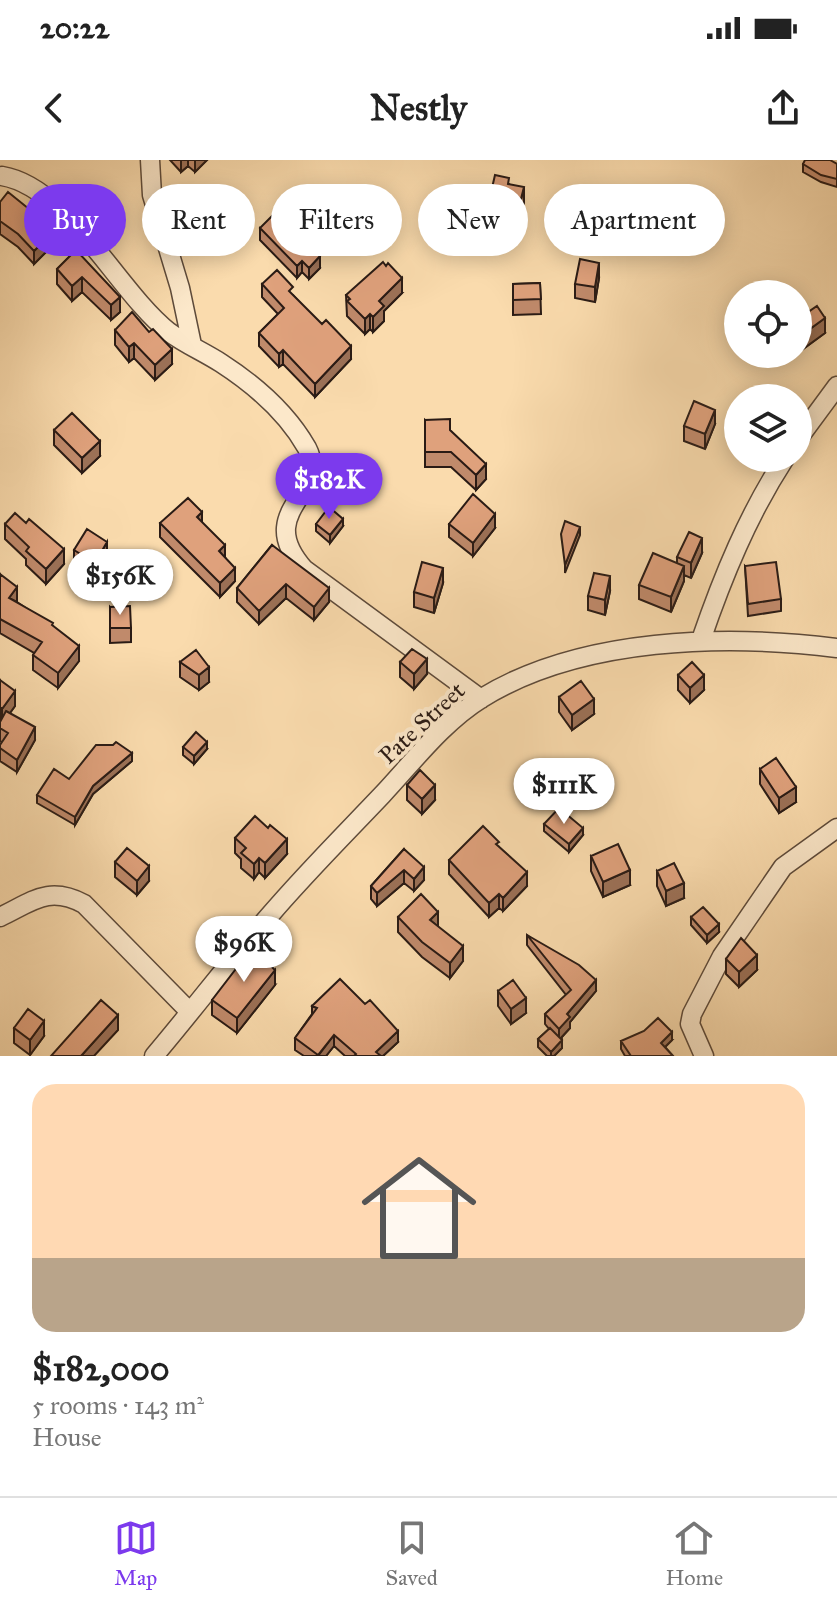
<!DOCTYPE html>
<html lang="en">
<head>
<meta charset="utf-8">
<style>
  :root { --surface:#fff; --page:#f2f2f2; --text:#222; --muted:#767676; --line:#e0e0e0; --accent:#7c3aed }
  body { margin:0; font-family:"IM FELL Great Primer",serif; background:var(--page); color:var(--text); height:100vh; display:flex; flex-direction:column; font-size:30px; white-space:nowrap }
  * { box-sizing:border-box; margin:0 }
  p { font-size:26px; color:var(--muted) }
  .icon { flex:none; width:44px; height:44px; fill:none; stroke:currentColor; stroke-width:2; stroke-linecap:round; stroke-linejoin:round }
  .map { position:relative; height:896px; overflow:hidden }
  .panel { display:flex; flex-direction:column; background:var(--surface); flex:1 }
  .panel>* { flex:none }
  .top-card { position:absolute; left:24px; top:24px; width:790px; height:72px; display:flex; gap:16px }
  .buttons { position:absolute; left:724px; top:120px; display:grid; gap:16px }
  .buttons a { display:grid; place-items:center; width:88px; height:88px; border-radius:50%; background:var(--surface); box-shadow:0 4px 20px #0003; font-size:40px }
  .price { position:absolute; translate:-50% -68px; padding:0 18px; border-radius:28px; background:#fff; color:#222; font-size:26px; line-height:52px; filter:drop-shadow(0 2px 4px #0008) }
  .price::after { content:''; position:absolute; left:50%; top:48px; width:24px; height:18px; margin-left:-12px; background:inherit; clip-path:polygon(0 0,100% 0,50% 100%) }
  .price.current { background:var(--accent); color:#fff }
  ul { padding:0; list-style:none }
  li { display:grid; align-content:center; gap:16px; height:424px; padding:0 32px }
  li+li { border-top:2px solid var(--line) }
  li span { display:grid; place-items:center; height:248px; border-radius:24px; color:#555 }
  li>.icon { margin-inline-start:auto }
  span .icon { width:144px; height:144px; fill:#fffc; stroke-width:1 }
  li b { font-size:34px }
  .pill { padding:0 28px; border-radius:36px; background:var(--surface); box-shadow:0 4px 20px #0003; font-size:28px; line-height:72px }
  .pill.current { background:var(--accent); color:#fff }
  .status { display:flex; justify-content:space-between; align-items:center; height:56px; padding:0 40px; background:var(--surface); direction:ltr }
  .status svg { height:22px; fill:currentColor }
  header { display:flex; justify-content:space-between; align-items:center; height:104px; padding:0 32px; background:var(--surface); font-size:36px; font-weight:800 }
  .tabs { display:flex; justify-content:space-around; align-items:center; height:112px; border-top:2px solid var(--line); background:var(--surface); font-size:22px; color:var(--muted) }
  .tabs a { display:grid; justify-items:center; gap:4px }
  .tabs .current { color:var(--accent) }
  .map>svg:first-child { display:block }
</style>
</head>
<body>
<div class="status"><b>20:22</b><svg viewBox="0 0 49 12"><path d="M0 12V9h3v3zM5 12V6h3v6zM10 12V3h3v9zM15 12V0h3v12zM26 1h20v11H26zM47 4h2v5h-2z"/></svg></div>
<header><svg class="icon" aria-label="back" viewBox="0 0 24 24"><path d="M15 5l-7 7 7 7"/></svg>Nestly<svg class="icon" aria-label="share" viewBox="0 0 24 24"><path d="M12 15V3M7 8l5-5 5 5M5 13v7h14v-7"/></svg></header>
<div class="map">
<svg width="837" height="896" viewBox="0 0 837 896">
  <rect width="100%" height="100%" fill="#fadbad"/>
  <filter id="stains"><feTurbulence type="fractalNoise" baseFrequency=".0025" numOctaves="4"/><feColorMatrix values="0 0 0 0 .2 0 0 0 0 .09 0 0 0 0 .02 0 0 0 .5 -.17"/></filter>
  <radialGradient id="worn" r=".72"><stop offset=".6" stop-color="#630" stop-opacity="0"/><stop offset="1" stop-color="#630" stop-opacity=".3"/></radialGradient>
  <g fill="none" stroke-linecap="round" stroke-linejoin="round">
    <defs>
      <path id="minor" d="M150,0L152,35L180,128L192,185
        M2,16C68,27 117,131 169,172C185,184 204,192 221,203C255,225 287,253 307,288C331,334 252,350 304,409L481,539
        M798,279L837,226
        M701,480C723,416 748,355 785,298
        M0,757C32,742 48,725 84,744L190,852
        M154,896C193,850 230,801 270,755C305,714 344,675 382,635C413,602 443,562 482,538C581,477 726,474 837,488
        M704,896L690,864L692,854L722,796L783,707L837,668"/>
    </defs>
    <use href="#minor" stroke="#5e4b3b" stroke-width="21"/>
    <use href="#minor" stroke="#fce8ca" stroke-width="18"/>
  </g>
  <path fill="#c08a6b" stroke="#2a1b15" stroke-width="2" d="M170,0H207L195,12L188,6L181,12Z
    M803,4H837V27L821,22L803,12Z
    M509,24L524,42L519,62L514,60L511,71L482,64V49L492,28Z
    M0,42L34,58L51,87L34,104L18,87L0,74Z
    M260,68L320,108L309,119L302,112L297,118L260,80Z
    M76,90L120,152L111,160L82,132L72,141L57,124V109Z
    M599,118L595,142L575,138V124Z
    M540,123L541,154L513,155V124Z
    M262,124L293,135L351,199L315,237L283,204L279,207L259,186V173L278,154L262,137Z
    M402,133L384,151V161L373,172L370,169L365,174L347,156L346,135Z
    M798,159L825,173L803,189L798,182Z
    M115,170L172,204L155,220L134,198L129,202L115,185Z
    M425,260L486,319L476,330L451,307H425Z
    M715,264L705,289L684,281V266Z
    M54,270L100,296L82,313L54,285Z
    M160,363H202L225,397L235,421L220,437L160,377Z
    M5,364L64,404L46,424L26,405V399L5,379Z
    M316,364L343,366L330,383L316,371Z
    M449,364L495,368L473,396L449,377Z
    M272,385L329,442L314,460L286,438L259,464L237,442V428Z
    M74,390L107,396L95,418L74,405Z
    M702,393L691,418L684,415V421L671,452L639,439V425L677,403V397Z
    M745,406L781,439V451L748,456Z
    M0,414L17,442L53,466L79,501L58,528L33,510V495L34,493L0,473Z
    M443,423L434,453L414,447V432Z
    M610,431L605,455L588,450V436Z
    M110,447L131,468V482L110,483Z
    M180,502L209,522L199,530L180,517Z
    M400,502L427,514L414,529L400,517Z
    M678,515L704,530L690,543L678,530Z
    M0,520L15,546L10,553L35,580L17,612L0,601V585L2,582L0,581Z
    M559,537L594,554L572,570L559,552Z
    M183,587L207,589L194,604L183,595Z
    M132,601L93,634L75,665L37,643V635L69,619Z
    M760,609L796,642L779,653L760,624Z
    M407,625L435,640L422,654L407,640Z
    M544,664L583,675L569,692L544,671Z
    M235,678L287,694L265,718L259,712L254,719L241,708V699L235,693Z
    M499,687L527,726L503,751L499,748L489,757L449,714V700Z
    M404,689L424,720L414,731L404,723L377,746L371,739V726Z
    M591,696L630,725L603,737L591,711Z
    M115,702L149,721L137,735L115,717Z
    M657,711L684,738L666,746L657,726Z
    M398,757L438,767L463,801L450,818L422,797L398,772Z
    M691,757L719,772L707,783L691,765Z
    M527,775L596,831L570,862V868L561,878L562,888L554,896H547L538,887V879L549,869L545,864V854L566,835L527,785Z
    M726,799L757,810L739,827L726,814Z
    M275,825L237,873L212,855V840Z
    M498,831L526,853L511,864L498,846Z
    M312,846L398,882L383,896H345L334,886L326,896H304L295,890V878L312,854Z
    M14,868L44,876L30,895L14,883Z
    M672,880L665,887L673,896H625L621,889V881Z"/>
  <path fill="#9c7157" stroke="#2a1b15" stroke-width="2" d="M181,0H188V6L181,12Z
    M195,0H207L195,12Z
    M524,27V42L519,62V47Z
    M514,46V60L511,71V56Z
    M51,74V87L34,104V91Z
    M320,96V108L309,119V108Z
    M302,101V112L297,118V106Z
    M599,103V118L595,142V127Z
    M82,117V132L72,141V126Z
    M402,118V133L384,151V161L373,172V157L379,141Z
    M120,137V152L111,160V145Z
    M370,154V169L365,174V159Z
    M825,158V173L803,189V174Z
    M134,183V198L129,202V187Z
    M351,186V199L315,237V224Z
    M172,189V204L155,220V205Z
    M283,190V204L279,207V194Z
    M715,250V264L705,289V274Z
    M100,281V296L82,313V298Z
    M486,304V319L476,330V315Z
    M202,352V366L197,357Z
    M495,354V368L473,396V383Z
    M343,359V366L330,383V375Z
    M580,367V375L565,413V405Z
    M702,378V393L691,418V403Z
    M107,382V396L95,418V403Z
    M225,385V399L219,391Z
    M64,389V404L46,424V409Z
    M684,406V421L671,452V437Z
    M235,408V421L220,437V423Z
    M443,408V423L434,453V438Z
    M610,416V431L605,455V440Z
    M286,424V438L259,464V451Z
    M17,427V442L9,438Z
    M329,428V442L314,460V447Z
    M79,486V501L58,528V513Z
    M427,499V514L414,529V514Z
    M209,507V522L199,530V515Z
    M704,515V530L690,543V528Z
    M15,531V546L2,564V549Z
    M594,539V554L572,570V555Z
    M35,567V580L17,612V600Z
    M207,582V589L194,604V596Z
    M132,593V601L93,634L75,665V657L93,626Z
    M435,625V640L422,654V639Z
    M796,627V642L779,653V638Z
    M583,668V675L569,692V684Z
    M287,679V694L265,718V703Z
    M259,698V712L254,719V704Z
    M149,706V721L137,735V721Z
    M424,707V720L414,731V719Z
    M404,710V723L377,746V733Z
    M630,710V725L603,737V722Z
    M527,712V726L503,751V738Z
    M684,723V738L666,746V731Z
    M499,734V748L489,757V743Z
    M438,752V767L430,760Z
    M719,764V772L707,783V775Z
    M463,786V801L450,818V803Z
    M757,795V810L739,827V812Z
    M275,810V825L237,873V858Z
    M596,820V831L570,862V868L559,880V869L567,854Z
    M526,838V853L511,864V849Z
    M118,855V870L94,896H81Z
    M44,861V876L30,895V880Z
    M398,871V882L383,896H376V892Z
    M672,872V880L661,891V883Z
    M334,875V886L326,896H318Z
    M562,880V888L554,896H551V892Z"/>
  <path fill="#dfa17c" stroke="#2a1b15" stroke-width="2" d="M805,0H830L837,4V19L821,15L803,4Z
    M495,15L509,18L508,24L524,27L519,47L514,46L511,56L482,49L488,28H492Z
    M8,32L34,53L32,55L51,74L34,91L18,74L0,61V42Z
    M278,50L320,96L309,108L302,101L297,106L260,68Z
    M76,90L120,137L111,145L82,117L72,126L57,109Z
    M580,99L599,103L595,127L575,124Z
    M383,102L386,106L388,103L402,118L379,141L384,146L373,157L370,154L365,159L347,141L350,139L346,135Z
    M277,110L293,127L289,131L322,164L326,160L351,186L315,224L283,190L279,194L259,173L284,148L262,124Z
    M540,123L541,139L513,140V124Z
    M817,146L825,158L803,174L798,167V159Z
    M132,152L149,172L153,169L172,189L155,205L134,183L129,187L115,170Z
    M694,241L715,250L705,274L684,266Z
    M72,253L100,281L82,298L54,270Z
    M450,259V270L486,304L476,315L451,292H425V260Z
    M473,334L495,354L473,383L449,364Z
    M188,338L202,352L197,357L225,385L219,391L235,408L220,423L160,363Z
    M329,347L343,359L330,375L316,364Z
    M15,353L26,363L29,359L64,389L46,409L26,391L29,387L5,364Z
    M565,361L580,367L565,405L561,374Z
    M87,369L107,382L95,403L74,390Z
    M689,372L702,378L691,403L677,397Z
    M272,385L329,428L314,447L286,424L259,451L237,428Z
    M653,393L684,406L671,437L639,425Z
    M422,402L443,408L434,438L414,432Z
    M776,402L781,439L748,444L745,406Z
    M594,413L610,416L605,440L588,436Z
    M0,414L17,427L9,438L53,463L52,465L79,486L58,513L33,495L42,482L0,459Z
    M130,446L131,468H110V447Z
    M412,489L427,499L414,514L400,502Z
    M196,490L209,507L199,515L180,502Z
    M692,502L704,515L690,528L678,515Z
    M0,520L15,531L2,549L0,547Z
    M581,521L594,539L572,555L559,537Z
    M6,551L35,567L17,600L0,588V585L8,573L0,568V562Z
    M196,572L207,582L194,596L183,587Z
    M116,582L132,593L93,626L75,657L37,635L54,609L69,619L96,585H113Z
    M776,598L796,627L779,638L760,609Z
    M420,610L435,625L422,639L407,625Z
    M559,648L583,668L569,684L544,664Z
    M255,656L268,668L270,665L287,679L265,703L259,698L254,704L241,693L246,688L235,678Z
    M483,666L499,682L496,684L527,712L503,738L499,734L489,743L449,700Z
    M618,684L630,710L603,722L591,696Z
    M127,688L149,706L137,721L115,702Z
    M404,689L424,707L414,719L404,710L377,733L371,726Z
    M674,703L684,723L666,731L657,711Z
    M421,734L438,752L430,760L463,786L450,803L422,782L398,757Z
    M703,747L719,764L707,775L691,757Z
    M527,775L579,805L596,820L567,854L570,857L559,869L545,854L571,830Z
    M741,778L757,795L739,812L726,799Z
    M252,788L275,810L237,858L212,840Z
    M340,819L365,844L370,840L398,871L376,892L381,896H354L356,894L334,875L318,895L295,878L317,848L312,846Z
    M513,820L526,838L511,849L498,831Z
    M101,840L118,855L81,896H51Z
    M28,849L44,861L30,880L14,868Z
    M658,858L672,872L661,883L673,896H631L621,881L644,871Z
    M550,868L562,880L551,892L538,879Z"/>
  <g text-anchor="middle" stroke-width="8" stroke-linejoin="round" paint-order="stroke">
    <g font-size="24" fill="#2a1b15" stroke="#fce8ca">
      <text transform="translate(422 563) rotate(-43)" y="8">Pate Street</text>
    </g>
  </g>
  <rect width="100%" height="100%" filter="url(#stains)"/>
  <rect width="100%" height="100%" fill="url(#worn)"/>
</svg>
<div class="buttons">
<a><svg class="icon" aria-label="locate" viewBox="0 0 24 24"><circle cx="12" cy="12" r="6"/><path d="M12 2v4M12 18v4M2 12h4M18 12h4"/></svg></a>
<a><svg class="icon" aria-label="layers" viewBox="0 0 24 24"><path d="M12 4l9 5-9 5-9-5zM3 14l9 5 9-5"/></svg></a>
</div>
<b class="price current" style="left:329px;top:361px">$182K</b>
<b class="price" style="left:120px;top:457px">$156K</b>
<b class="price" style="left:564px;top:666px">$111K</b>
<b class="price" style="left:244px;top:824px">$96K</b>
<div class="top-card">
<a class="pill current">Buy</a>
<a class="pill">Rent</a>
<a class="pill">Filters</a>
<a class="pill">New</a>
<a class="pill">Apartment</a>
</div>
</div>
<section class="panel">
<ul>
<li><span style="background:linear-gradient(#ffd9b3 70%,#b9a48a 0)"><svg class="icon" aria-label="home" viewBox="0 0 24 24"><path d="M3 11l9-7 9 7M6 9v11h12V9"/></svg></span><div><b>$182,000</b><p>5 rooms · 143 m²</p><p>House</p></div></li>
</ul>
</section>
<nav class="tabs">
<a class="current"><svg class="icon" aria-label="map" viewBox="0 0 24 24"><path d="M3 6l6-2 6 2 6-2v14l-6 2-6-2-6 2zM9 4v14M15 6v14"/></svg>Map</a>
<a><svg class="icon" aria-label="saved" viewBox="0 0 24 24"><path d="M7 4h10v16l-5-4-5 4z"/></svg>Saved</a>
<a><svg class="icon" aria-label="home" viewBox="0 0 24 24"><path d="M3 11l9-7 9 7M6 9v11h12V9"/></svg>Home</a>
</nav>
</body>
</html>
